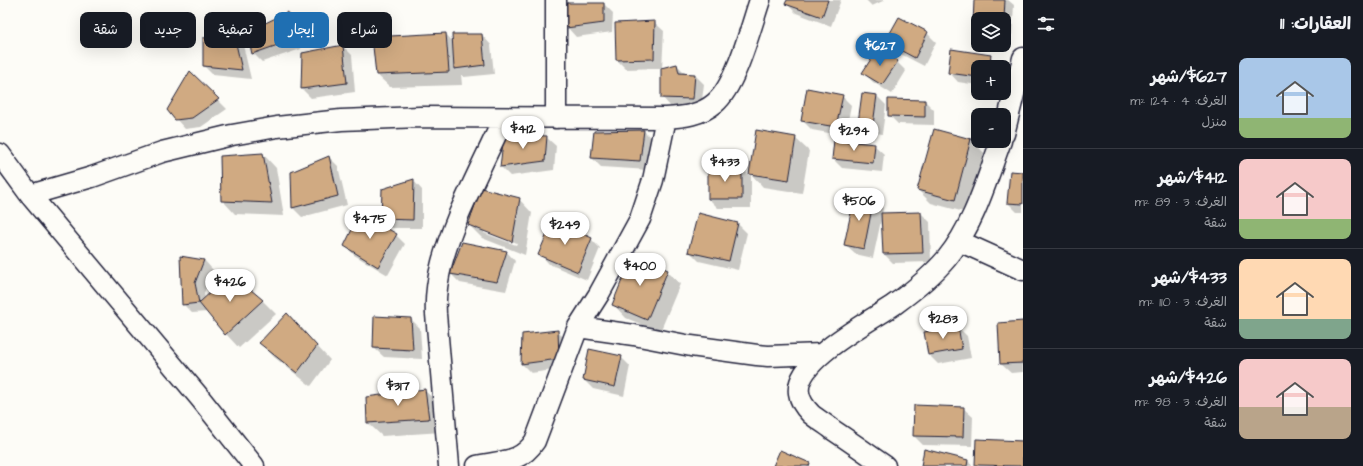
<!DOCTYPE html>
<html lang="ar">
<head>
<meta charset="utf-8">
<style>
  :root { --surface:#171b24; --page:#242831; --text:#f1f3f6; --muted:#9ea1a6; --line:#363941; --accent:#1f6fb2 }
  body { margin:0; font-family:"Architects Daughter","Playpen Sans Arabic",sans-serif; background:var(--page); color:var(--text); direction:rtl; height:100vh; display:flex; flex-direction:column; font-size:15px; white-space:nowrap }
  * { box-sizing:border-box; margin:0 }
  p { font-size:13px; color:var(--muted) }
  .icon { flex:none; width:22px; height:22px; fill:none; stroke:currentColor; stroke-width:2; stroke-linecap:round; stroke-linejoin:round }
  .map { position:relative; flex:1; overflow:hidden; direction:ltr }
  .drawer { display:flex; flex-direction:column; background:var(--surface); width:340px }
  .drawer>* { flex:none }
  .hud { position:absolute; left:12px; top:12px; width:380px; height:36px; direction:rtl; display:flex; gap:8px }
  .tools { position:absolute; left:971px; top:12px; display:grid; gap:8px }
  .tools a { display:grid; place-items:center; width:40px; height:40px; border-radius:8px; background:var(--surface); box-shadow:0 4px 16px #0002; font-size:20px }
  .price { position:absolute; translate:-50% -34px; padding:0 9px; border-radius:14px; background:#fff; color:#222; font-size:13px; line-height:26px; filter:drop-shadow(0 1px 2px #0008) }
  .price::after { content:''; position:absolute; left:50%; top:24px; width:12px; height:9px; margin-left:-6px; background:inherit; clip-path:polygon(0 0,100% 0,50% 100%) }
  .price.on { background:var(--accent); color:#fff }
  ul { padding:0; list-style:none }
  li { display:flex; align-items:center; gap:12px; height:100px; padding:0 12px }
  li+li { border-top:1px solid var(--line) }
  li span { display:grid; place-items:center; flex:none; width:112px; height:80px; border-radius:8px; color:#555 }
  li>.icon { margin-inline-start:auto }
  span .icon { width:48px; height:48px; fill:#fffc; stroke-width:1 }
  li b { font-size:17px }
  h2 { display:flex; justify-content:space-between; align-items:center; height:48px; padding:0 12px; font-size:17px }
  .chip { padding:0 14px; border-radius:8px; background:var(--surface); box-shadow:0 4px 16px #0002; font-size:14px; line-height:36px }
  .chip.on { background:var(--accent); color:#fff }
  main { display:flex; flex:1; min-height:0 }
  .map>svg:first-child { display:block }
</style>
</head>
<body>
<main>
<section class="drawer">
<h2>العقارات: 11<svg class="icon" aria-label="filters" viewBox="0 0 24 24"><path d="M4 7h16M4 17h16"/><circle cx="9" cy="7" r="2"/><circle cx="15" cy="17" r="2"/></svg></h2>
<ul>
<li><span style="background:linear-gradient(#a9c7e8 75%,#8fb573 0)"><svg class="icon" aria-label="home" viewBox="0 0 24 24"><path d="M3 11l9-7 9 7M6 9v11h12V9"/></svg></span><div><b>$627/شهر</b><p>الغرف: 4 · 124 m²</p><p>منزل</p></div></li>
<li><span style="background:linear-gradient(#f6c9c9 75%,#8fb573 0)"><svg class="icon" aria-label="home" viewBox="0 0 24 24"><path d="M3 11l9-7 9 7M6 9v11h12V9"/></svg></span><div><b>$412/شهر</b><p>الغرف: 3 · 89 m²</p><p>شقة</p></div></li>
<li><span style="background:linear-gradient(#ffd9b3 75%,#7fa58c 0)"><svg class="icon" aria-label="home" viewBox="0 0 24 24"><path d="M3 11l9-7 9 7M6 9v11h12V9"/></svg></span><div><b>$433/شهر</b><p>الغرف: 3 · 110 m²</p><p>شقة</p></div></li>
<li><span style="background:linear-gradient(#f6c9c9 60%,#b9a48a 0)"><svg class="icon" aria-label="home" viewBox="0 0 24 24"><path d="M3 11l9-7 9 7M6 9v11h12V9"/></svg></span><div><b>$426/شهر</b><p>الغرف: 3 · 98 m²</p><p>شقة</p></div></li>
</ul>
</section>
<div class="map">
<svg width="1023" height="466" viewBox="0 0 1023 466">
  <rect width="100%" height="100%" fill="#fdfcf7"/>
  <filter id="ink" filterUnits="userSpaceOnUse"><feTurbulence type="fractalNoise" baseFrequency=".025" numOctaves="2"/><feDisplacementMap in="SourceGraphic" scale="8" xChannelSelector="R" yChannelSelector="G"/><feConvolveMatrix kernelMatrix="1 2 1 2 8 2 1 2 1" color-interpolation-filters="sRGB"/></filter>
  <g filter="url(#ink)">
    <path fill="#0003" fill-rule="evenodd" d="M788,0H841L831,26L796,13L787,4Z
      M866,0H885L872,6Z
      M975,0H1008L1014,5L1012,35H1004V19H978V29L974,24Z
      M604,4L613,13L612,32L576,37L567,27Z
      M288,13L297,22L301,49L262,62L253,53Z
      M654,22L664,31L662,69L677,65L686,74L695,75L704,84L701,108L671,107L662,97V68L626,69L617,60Z
      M927,33L936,42L924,66L895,51L886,42Z
      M446,34L453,42L482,35L491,45L494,74L464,77L461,74L462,85L390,87L376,74Z
      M234,36L243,45L251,79L213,75L204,66Z
      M343,46L352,55L355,92L311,98L302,89Z
      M990,56L999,65V67H978V85L958,82L949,72Z
      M897,62L906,71L892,94L873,82L864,73Z
      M190,72L227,109L201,127L185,129L176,119Z
      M863,94L877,96L886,105L882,134L868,131L859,122Z
      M842,96L851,105L845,136L812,130L802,120Z
      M925,101L934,110V125L898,124L889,115Z
      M644,131L653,140L649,170L601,167L592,158L595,132Z
      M757,132L795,138L809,151L802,193L763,187L751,174V208H718L709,199L742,168L750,176Z
      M546,137L556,146L554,170L510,176L501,167Z
      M971,139L984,153L968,213L931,203L918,190Z
      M874,145L884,154L882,172L842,168L833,159Z
      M263,154L276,168L284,216L235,214L222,200Z
      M329,157L338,166L347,205L302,217L293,208L292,172Z
      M1023,173V212H1017L1008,203Z
      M413,180L422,190V228H392L382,219Z
      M855,195L874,199L883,208L882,214L921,213L930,222L931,262L893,263L884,254L882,216L873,258L855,254L845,245Z
      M519,199L532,213L525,255L482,238L469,225ZM484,230L517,243L516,245L484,233Z
      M698,214L738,224L747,233L738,270L699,261L689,251Z
      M396,235L405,244L388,275L354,255L345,245Z
      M591,239L600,248L587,280L549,264L540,254Z
      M506,251L515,261L506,291L460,283L451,274Z
      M204,260L213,270L204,293L205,299L231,275L263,301L276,314L239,348L226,334L208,312L192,313L183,304Z
      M667,271L680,284L660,332L626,318L613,304Z
      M287,314L330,360L311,386L274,357L261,343Z
      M411,319L420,328L422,359L384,357L374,348Z
      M1023,322V372L1011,373L1001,364Z
      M958,327L967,336L971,358L938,364L929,355Z
      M557,331L566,340L568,368L531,373L522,364Z
      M621,357L630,366L624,396L593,389L584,380Z
      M424,390L438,403L442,432L382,436L368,423L367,398Z
      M963,408L973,417L972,446L923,445L914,436Z
      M1023,442V466H977L976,465Z
      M968,461L973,466H922Z"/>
    <path fill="#d0aa82" stroke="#22223b" d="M787,0H828L822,17L785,4Z
      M974,0H1005L1004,19H978V25H973Z
      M566,3H604V23L566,28Z
      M288,12L292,40L252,54L247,32Z
      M899,17L928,32L915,58L885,42Z
      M655,21L654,59L616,60L615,23Z
      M446,33L449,72L376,75L372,37Z
      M452,34H482L485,65L454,69Z
      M234,35L242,70L203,66V38Z
      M343,45L347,83L301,89L302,53Z
      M878,48L898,61L882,85L862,73Z
      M951,49L991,55L989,67H978V77L948,73Z
      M677,64L679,73L695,74L693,99L661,98V68Z
      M190,71L219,99L192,118L175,120L167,110Z
      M807,88L843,95L836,127L801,121Z
      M862,93L877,95L873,125L858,123Z
      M888,99L925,100V117L888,116Z
      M934,129L971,139L955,200L917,190Z
      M644,130L640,161L591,158L594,131Z
      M756,130L796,137L789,180L749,174Z
      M504,134L547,136L545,161L500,167Z
      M834,140L875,144L873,163L832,159Z
      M263,153L272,203L221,201L220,156Z
      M329,156L338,196L292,208L291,172Z
      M708,167H742V199H708Z
      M1010,171L1023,172V204L1007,203Z
      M414,179L413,220L381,219L382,189Z
      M481,188L520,198L512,242L468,225Z
      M855,194L874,198L864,249L844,245Z
      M921,212L923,253L883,254L881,213Z
      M360,213L397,234L378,267L344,246Z
      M698,213L738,223L729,261L688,252Z
      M553,220L592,238L578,272L538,255Z
      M462,242L507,251L497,282L450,274Z
      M632,255L668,270L647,320L612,305Z
      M180,256L204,260L195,283L199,303L182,305Z
      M231,273L263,300L225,335L199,303Z
      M287,313L317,346L297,373L259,343Z
      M374,316L411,318L413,350L373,348Z
      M1023,321V363L1000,364L998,323Z
      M958,326L962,349L928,355L924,332Z
      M558,330L559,359L521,364L522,334Z
      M589,349L622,356L615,387L583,380Z
      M425,389L429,419L367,423L366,397Z
      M914,405L964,407L963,437L913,436Z
      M976,439L1023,441V466L975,465Z
      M924,449L968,460L967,466H921Z
      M780,450L810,463L809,466H773Z"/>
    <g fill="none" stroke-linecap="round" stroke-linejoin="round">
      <defs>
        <path id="minor" d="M556,0V118
          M1004,134L1023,58
          M0,154L30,195L200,398L254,466
          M30,195L92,177L162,152L232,135L277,127L341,120L420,117L666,118C683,117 701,115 715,103C736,86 751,26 760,0
          M959,241L1023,270
          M578,327L634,335L691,346L757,355L768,356L822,354
          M449,466L436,314C434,279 446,246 459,214C473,182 489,150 504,118
          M477,466C501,460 520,464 535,441L578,327L599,294L640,219L653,180L666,118
          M885,466C868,454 851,442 833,430C826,424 818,420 811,414C806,409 800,401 799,393C794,360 871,321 895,304C913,291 932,276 947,258C974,225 986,181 1001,141"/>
      </defs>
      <use href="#minor" stroke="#22223b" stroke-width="23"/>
      <use href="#minor" stroke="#fdfcf7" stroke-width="20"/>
    </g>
  </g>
</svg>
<div class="tools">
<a><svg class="icon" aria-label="layers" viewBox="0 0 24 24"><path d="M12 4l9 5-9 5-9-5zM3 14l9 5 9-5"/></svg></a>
<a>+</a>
<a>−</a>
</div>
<b class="price on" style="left:880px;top:67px">$627</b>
<b class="price" style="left:523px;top:150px">$412</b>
<b class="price" style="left:854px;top:152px">$294</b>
<b class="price" style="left:725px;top:183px">$433</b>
<b class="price" style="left:859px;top:222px">$506</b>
<b class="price" style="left:370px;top:240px">$475</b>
<b class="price" style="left:565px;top:246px">$249</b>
<b class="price" style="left:640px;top:287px">$400</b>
<b class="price" style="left:230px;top:303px">$426</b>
<b class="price" style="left:943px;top:340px">$283</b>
<b class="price" style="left:398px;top:407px">$317</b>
<div class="hud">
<a class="chip">شراء</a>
<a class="chip on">إيجار</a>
<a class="chip">تصفية</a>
<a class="chip">جديد</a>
<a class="chip">شقة</a>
</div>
</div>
</main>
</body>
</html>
